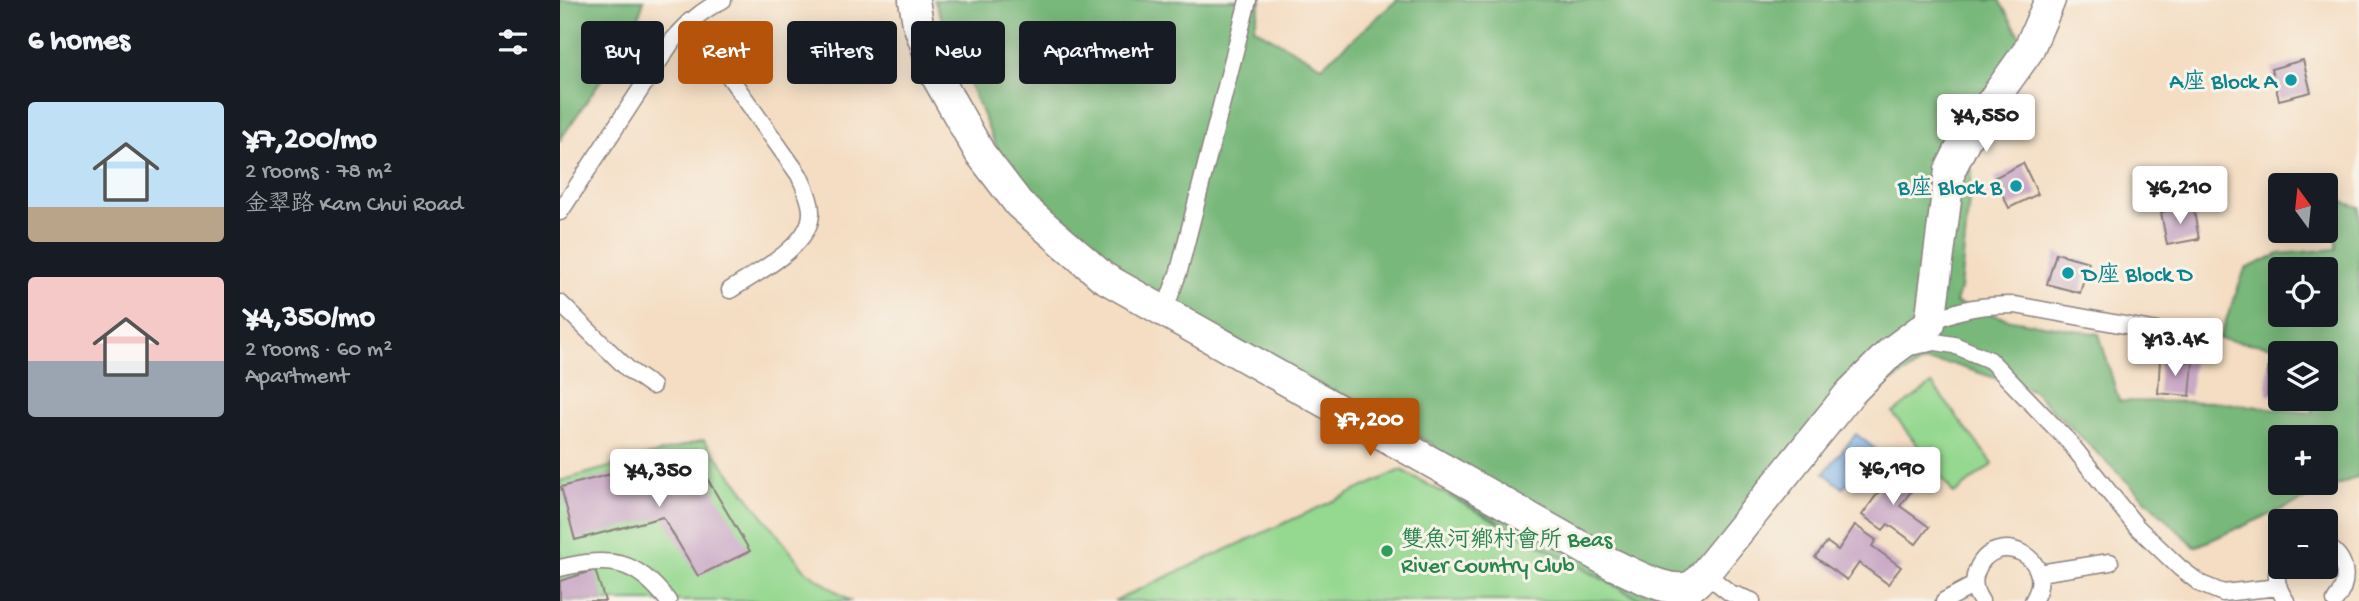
<!DOCTYPE html>
<html lang="en">
<head>
<meta charset="utf-8">
<style>
  :root { --surface:#171b24; --page:#242831; --text:#f1f3f6; --muted:#9ea1a6; --accent:#b45309 }
  body { margin:0; font-family:"Gochi Hand","LXGW WenKai TC",sans-serif; background:var(--page); color:var(--text); height:100vh; display:flex; flex-direction:column; font-size:26px; white-space:nowrap }
  * { box-sizing:border-box; margin:0 }
  p { font-size:23px; color:var(--muted) }
  .icon { flex:none; width:38px; height:38px; fill:none; stroke:currentColor; stroke-width:2; stroke-linecap:round; stroke-linejoin:round }
  .map { position:relative; flex:1; overflow:hidden }
  .drawer { display:flex; flex-direction:column; background:var(--surface); width:560px }
  .drawer>* { flex:none }
  .hud { position:absolute; left:21px; top:21px; width:665px; height:63px; display:flex; gap:14px }
  .needle { width:46px; rotate:345deg }
  .buttons { position:absolute; left:1708px; top:173px; display:grid; gap:14px }
  .buttons a { display:grid; place-items:center; width:70px; height:70px; border-radius:7px; background:var(--surface); box-shadow:0 4px 18px #0003; font-size:35px }
  .price { position:absolute; translate:-50% -60px; padding:0 16px; border-radius:7px; background:#fff; color:#222; font-size:23px; line-height:46px; filter:drop-shadow(0 2px 4px #0008) }
  .price::after { content:''; position:absolute; left:50%; top:42px; width:21px; height:16px; margin-left:-10px; background:inherit; clip-path:polygon(0 0,100% 0,50% 100%) }
  .price.on { background:var(--accent); color:#fff }
  ul { padding:0; list-style:none }
  li { display:flex; align-items:center; gap:21px; height:175px; padding:0 28px }
  li span { display:grid; place-items:center; flex:none; width:196px; height:140px; border-radius:7px; color:#555 }
  li>.icon { margin-inline-start:auto }
  span .icon { width:84px; height:84px; fill:#fffc; stroke-width:1 }
  li b { font-size:30px }
  h2 { display:flex; justify-content:space-between; align-items:center; height:84px; padding:0 28px; font-size:30px }
  .chip { padding:0 24px; border-radius:7px; background:var(--surface); box-shadow:0 4px 18px #0003; font-size:24px; line-height:63px }
  .chip.on { background:var(--accent); color:#fff }
  main { display:flex; flex:1; min-height:0 }
  .map>svg:first-child { display:block }
</style>
</head>
<body>
<main>
<section class="drawer">
<h2>6 homes<svg class="icon" aria-label="filters" viewBox="0 0 24 24"><path d="M4 7h16M4 17h16"/><circle cx="9" cy="7" r="2"/><circle cx="15" cy="17" r="2"/></svg></h2>
<ul>
<li><span style="background:linear-gradient(#bfe0f5 75%,#b9a48a 0)"><svg class="icon" aria-label="home" viewBox="0 0 24 24"><path d="M3 11l9-7 9 7M6 9v11h12V9"/></svg></span><div><b>¥7,200/mo</b><p>2 rooms · 78 m²</p><p>金翠路 Kam Chui Road</p></div></li>
<li><span style="background:linear-gradient(#f6c9c9 60%,#9aa5b1 0)"><svg class="icon" aria-label="home" viewBox="0 0 24 24"><path d="M3 11l9-7 9 7M6 9v11h12V9"/></svg></span><div><b>¥4,350/mo</b><p>2 rooms · 60 m²</p><p>Apartment</p></div></li>
</ul>
</section>
<div class="map">
<svg width="1799" height="601" viewBox="0 0 1799 601">
  <rect width="100%" height="100%" fill="#f7f3e8"/>
  <filter id="ink" filterUnits="userSpaceOnUse"><feTurbulence type="fractalNoise" baseFrequency=".0143" numOctaves="2"/><feDisplacementMap in="SourceGraphic" scale="14" xChannelSelector="R" yChannelSelector="G"/><feConvolveMatrix kernelMatrix="1 2 1 2 8 2 1 2 1" color-interpolation-filters="sRGB"/></filter>
  <filter id="wash" filterUnits="userSpaceOnUse"><feTurbulence type="fractalNoise" baseFrequency=".00686" numOctaves="4" result="noise"/><feDisplacementMap in="SourceGraphic" scale="28" xChannelSelector="R" yChannelSelector="G"/><feGaussianBlur stdDeviation="1.57" result="paint"/><feColorMatrix in="noise" values="0 0 0 0 0 0 0 0 0 0 0 0 0 0 0 0 0 1.4 0 .05"/><feComposite in="paint" operator="in"/></filter>
  <g filter="url(#wash)">
    <rect width="100%" height="100%" fill="#f4ddc2"/>
    <path fill="#95d890" stroke="#5c7d66" stroke-width="2" d="M1372,384L1433,464L1394,494L1333,413Z
      M144,440L245,570L290,601H0V481Z
      M841,470L1083,601H554Z"/>
    <path fill="#78b87a" stroke="#4d6d5a" stroke-width="2" fill-rule="evenodd" d="M0,0H84L74,32L0,140Z
      M374,0H701L694,28L762,66L837,0H1439L1463,41L1386,148L1412,170L1400,289L1396,303L1451,320L1539,334L1559,401L1656,402L1752,413L1754,399H1766V354L1659,339L1685,269L1719,254L1776,249L1777,200L1799,207V476L1635,547L1472,390L1392,364L1364,362L1299,401L1119,601H1083L892,497L875,446L576,286L452,184ZM1720,270H1766V315H1720ZM1720,438H1766V483H1720Z"/>
    <path fill="#7bb0e8" stroke="#4e6992" stroke-width="2" d="M1296,434L1315,449L1283,488L1264,473Z"/>
    <g id="blocks">
      <path fill="#c4a0c2" d="M1743,60L1751,92L1719,100L1711,69Z
        M1463,163L1478,194L1449,208L1434,178Z
        M1633,206L1639,239L1607,245L1601,212Z
        M1496,253L1529,262L1520,293L1487,284Z
        M1600,360L1633,362L1630,396L1598,393Z
        M1708,362H1720V396L1707,395Z
        M132,453L190,551L138,576L103,517L15,540L1,487Z
        M1320,467L1352,490L1340,506L1369,527L1356,544L1328,524L1323,530L1302,515L1320,490L1309,483Z
        M1295,525L1316,540L1312,546L1341,567L1328,584L1299,563L1287,580L1255,557L1267,542L1278,550Z
        M35,570L45,601H0V581Z"/>
    </g>
  </g>
  <g filter="url(#ink)">
    <use href="#blocks" fill-opacity="0" stroke="#8b807e" stroke-width="2"/>
    <g fill="none" stroke-linecap="round" stroke-linejoin="round">
      <defs>
        <path id="lane" d="M130,21L239,175C244,186 251,200 251,212C252,246 194,274 170,290
          M0,212L113,40C128,23 142,10 163,0
          M0,303L69,370L92,386
          M604,312L619,271L688,0
          M1370,323C1398,308 1423,305 1455,305L1603,332
          M1350,347L1376,342L1394,345L1430,360L1509,442L1576,526L1620,568L1641,584L1663,593L1719,587
          M1766,546C1788,558 1790,582 1775,601
          M1720,562C1714,577 1717,588 1726,601
          M0,568C50,556 76,559 108,601
          M1145,573L1170,593L1192,601
          M1479,573L1550,562
          M1384,601L1414,585
          M1421,601C1414,591 1412,581 1417,570C1434,527 1500,557 1473,601"/>
        <path id="street" d="M354,0L358,24L377,77L420,153L459,204L543,277L1052,564C1073,573 1112,597 1133,585C1137,583 1142,576 1145,573L1290,393L1331,352L1370,323L1390,170L1406,138L1468,51L1490,0"/>
      </defs>
      <use href="#lane" stroke="#8b807e" stroke-width="19"/>
      <use href="#street" stroke="#8b807e" stroke-width="33"/>
      <use href="#lane" stroke="#fff" stroke-width="16"/>
      <use href="#street" stroke="#fff" stroke-width="30"/>
    </g>
  </g>
  <g fill="#0f9aa8" stroke="#f7f3e8" stroke-width="2.5">
    <circle cx="1731" cy="80" r="7"/>
    <circle cx="1456" cy="186" r="7"/>
    <circle cx="1508" cy="273" r="7"/>
  </g>
  <circle fill="#2e9e5b" stroke="#f7f3e8" stroke-width="2.5" cx="827" cy="551" r="7"/>
  <g text-anchor="middle" stroke-width="6" stroke-linejoin="round" paint-order="stroke">
    <g font-size="23" fill="#0d838f" stroke="#f7f3e8" text-anchor="end">
      <text x="1717" y="88">A座 Block A</text>
      <text x="1442" y="194">B座 Block B</text>
      <text x="1522" y="281" text-anchor="start">D座 Block D</text>
    </g>
    <g font-size="23" fill="#27864d" stroke="#f7f3e8" text-anchor="start">
      <text x="841" y="546">雙魚河鄉村會所 Beas<tspan x="841" dy="26">River Country Club</tspan></text>
    </g>
  </g>
</svg>
<div class="buttons">
<a><svg class="needle" viewBox="-14 -14 28 28"><path d="M0-13l5 13h-10z" fill="#e53935"/><path d="M0 13l5-13h-10z" fill="#9ea1a6"/></svg></a>
<a><svg class="icon" aria-label="locate" viewBox="0 0 24 24"><circle cx="12" cy="12" r="6"/><path d="M12 2v4M12 18v4M2 12h4M18 12h4"/></svg></a>
<a><svg class="icon" aria-label="layers" viewBox="0 0 24 24"><path d="M12 4l9 5-9 5-9-5zM3 14l9 5 9-5"/></svg></a>
<a>+</a>
<a>−</a>
</div>
<b class="price" style="left:1426px;top:154px">¥4,550</b>
<b class="price" style="left:1620px;top:226px">¥6,210</b>
<b class="price" style="left:1615px;top:378px">¥13.4K</b>
<b class="price on" style="left:810px;top:458px">¥7,200</b>
<b class="price" style="left:1333px;top:507px">¥6,190</b>
<b class="price" style="left:99px;top:509px">¥4,350</b>
<div class="hud">
<a class="chip">Buy</a>
<a class="chip on">Rent</a>
<a class="chip">Filters</a>
<a class="chip">New</a>
<a class="chip">Apartment</a>
</div>
</div>
</main>
</body>
</html>
